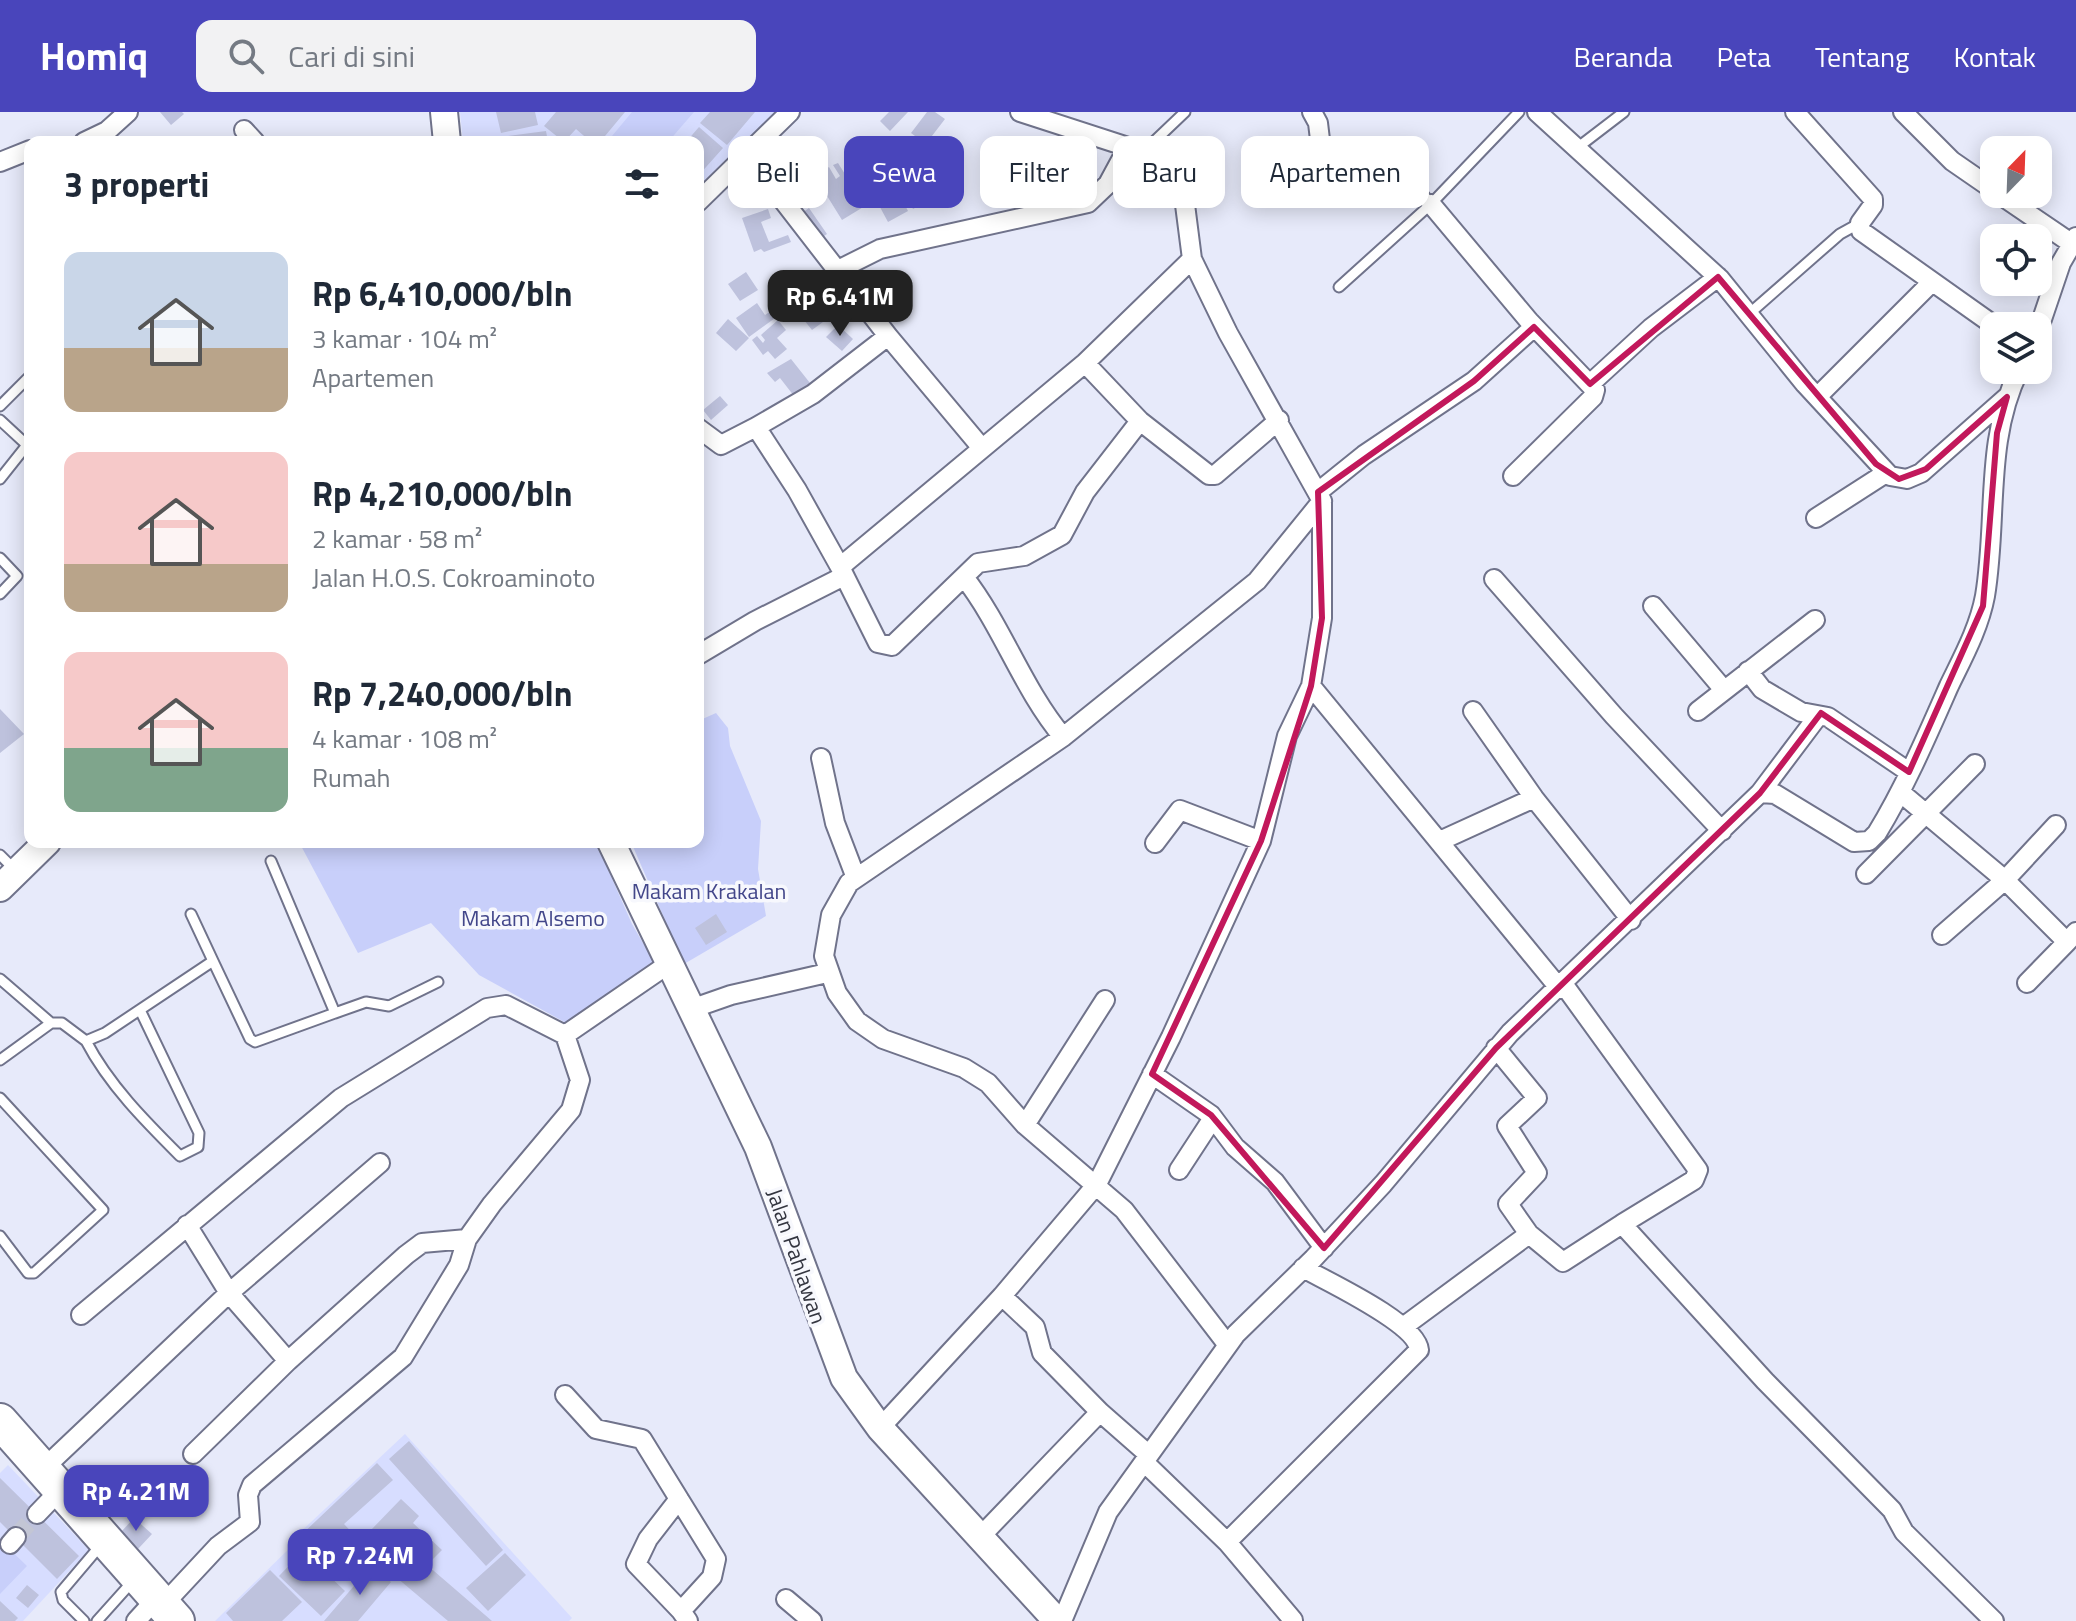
<!DOCTYPE html>
<html lang="id">
<head>
<meta charset="utf-8">
<style>
  :root { --surface:#fff; --page:#f2f2f3; --text:#1f2937; --muted:#747a83; --accent:#4945bb }
  body { margin:0; font-family:"Titillium Web",sans-serif; background:var(--page); color:var(--text); height:100vh; display:flex; flex-direction:column; font-size:30px; white-space:nowrap }
  * { box-sizing:border-box; margin:0 }
  p { font-size:26px; color:var(--muted) }
  .icon { flex:none; width:44px; height:44px; fill:none; stroke:currentColor; stroke-width:2; stroke-linecap:round; stroke-linejoin:round }
  .map { position:relative; flex:1; overflow:hidden }
  .panel { position:absolute; left:24px; top:24px; width:680px; height:712px; display:flex; flex-direction:column; background:var(--surface); border-radius:16px; box-shadow:0 4px 20px #0003 }
  .panel>* { flex:none }
  .top-card { position:absolute; left:728px; top:24px; width:760px; height:72px; display:flex; gap:16px }
  .needle { width:52px; rotate:23deg }
  .fabs { position:absolute; left:1980px; top:24px; display:grid; gap:16px }
  .fabs a { display:grid; place-items:center; width:72px; height:72px; border-radius:16px; background:var(--surface); box-shadow:0 4px 20px #0003; font-size:40px }
  .price { position:absolute; translate:-50% -68px; padding:0 18px; border-radius:16px; background:var(--accent); color:#fff; font-size:26px; line-height:52px; filter:drop-shadow(0 2px 4px #0008) }
  .price::after { content:''; position:absolute; left:50%; top:48px; width:24px; height:18px; margin-left:-12px; background:inherit; clip-path:polygon(0 0,100% 0,50% 100%) }
  .price.on { background:#222; color:#fff }
  ul { padding:0; list-style:none }
  li { display:flex; align-items:center; gap:24px; height:200px; padding:0 40px }
  li span { display:grid; place-items:center; flex:none; width:224px; height:160px; border-radius:16px; color:#555 }
  li>.icon { margin-inline-start:auto }
  span .icon { width:96px; height:96px; fill:#fffc; stroke-width:1 }
  li b { font-size:34px }
  h2 { display:flex; justify-content:space-between; align-items:center; height:96px; padding:0 40px; font-size:34px }
  .tag { padding:0 28px; border-radius:16px; background:var(--surface); box-shadow:0 4px 20px #0003; font-size:28px; line-height:72px }
  .tag.on { background:var(--accent); color:#fff }
  header { display:flex; align-items:center; gap:48px; box-sizing:border-box; height:112px; padding:0 40px; background:var(--accent); color:#fff }
  header strong { font-size:38px }
  nav { display:flex; gap:44px; margin-inline-start:auto; font-size:28px }
  .search { width:560px; height:72px; background:var(--page); display:flex; align-items:center; gap:20px; box-sizing:border-box; padding:0 28px; border-radius:16px; color:var(--muted); font-size:30px }
  .map>svg:first-child { display:block }
</style>
</head>
<body>
<header>
<strong>Homiq</strong>
<div class="search"><svg class="icon" aria-label="search" viewBox="0 0 24 24"><circle cx="10" cy="10" r="6"/><path d="M15 15l6 6"/></svg>Cari di sini</div>
<nav><a>Beranda</a><a>Peta</a><a>Tentang</a><a>Kontak</a></nav>
</header>
<div class="map">
<svg width="2076" height="1509" viewBox="0 0 2076 1509">
  <rect width="100%" height="100%" fill="#e7eafa"/>
  <path fill="#d7ddff" d="M460,0H776L698,77V30H463Z
    M405,1322L572,1506L569,1509H215L297,1429L295,1425Z
    M8,1353L89,1438L23,1509H0V1361Z"/>
  <path fill="#c8cffa" d="M632,0H694L668,30H607Z
    M716,601L728,616L730,634L761,709L758,757L766,804L684,852L631,730H698V609Z
    M299,730H596L632,812L654,850L568,912L479,863L431,811L358,841Z
    M0,1428L27,1454L0,1482Z"/>
  <path fill="#bec2dd" d="M160,0H182L184,2L171,13Z
    M496,0H535L538,13L501,21Z
    M556,0H625L600,30H591L576,17L564,30L544,14Z
    M710,0H755L727,33L700,11Z
    M889,0H908L890,19L880,9Z
    M927,0H935L945,7L925,33L922,30L915,39L908,34L915,24L911,21Z
    M699,15L723,36L698,64V30H686Z
    M546,19L548,30H485L484,27Z
    M838,51L865,94L842,108L824,79L819,82L810,67L829,55L836,67L840,64L833,53Z
    M913,61L928,89L913,97L904,81L900,83L908,99L888,110L874,84Z
    M809,96L827,122L817,129L799,103Z
    M768,97L771,106L761,110L769,130L788,123L791,130L764,140L761,137L754,140L742,106Z
    M746,160L758,178L740,189L728,172Z
    M802,169L811,180L806,184L810,190L800,199L797,194L790,200L779,187Z
    M825,190L834,202L812,218L800,203L809,196L811,200Z
    M757,191L765,203L777,195L782,201L749,225L736,206Z
    M728,207L749,226L736,239L716,221Z
    M778,208L786,218L777,226L787,237L775,247L768,239L763,243L752,228L757,224L763,231L765,228L761,223Z
    M838,213L853,227L842,239L826,225Z
    M791,247L810,271L794,284L780,266L775,270L767,261Z
    M720,284L728,293L711,308L703,298Z
    M0,597L24,622L0,641Z
    M716,802L727,820L706,833L695,816Z
    M409,1329L503,1438L486,1454L389,1347Z
    M377,1351L393,1368L344,1412L361,1430L330,1459L298,1426Z
    M0,1366L79,1444L57,1467L0,1410Z
    M401,1387L419,1404L413,1411L442,1438L427,1453L492,1509H448L377,1449L388,1436L370,1419Z
    M134,1406L152,1422L138,1437L121,1420Z
    M303,1439L345,1479L321,1504L279,1464Z
    M505,1441L526,1463L488,1499L466,1476Z
    M371,1454L391,1470L358,1509H324Z
    M270,1458L302,1490L282,1509H233L226,1501Z
    M27,1473L39,1483L28,1496L16,1486Z
    M0,1489L18,1506L15,1509H0Z"/>
  <g fill="none" stroke-linecap="round" stroke-linejoin="round">
    <path stroke="#c3c6d5" stroke-width="18" stroke-dasharray="18 9" stroke-linecap="butt" d="M16,1425L37,1402"/>
    <defs>
      <path id="lane" d="M1577,36L1624,0
        M1142,41L1185,0
        M1415,72L1431,92
        M1339,175L1431,92L1519,0
        M1750,201L1840,122L1860,111
        M0,294L30,264
        M0,308L27,333L0,367
        M0,446L17,464L0,482
        M0,743L15,758
        M191,802L213,849
        M0,867L51,911
        M335,901L366,890L389,894L438,870
        M86,929C109,973 145,1009 180,1044L198,1035L199,1021L140,898
        M0,948L51,911H62L86,929L105,921L213,849L250,927L255,930L335,901L271,749
        M0,986L103,1098L34,1161H28L0,1124
        M84,1509L63,1488L61,1480L100,1434
        M97,1509L132,1470"/>
      <path id="street" d="M1020,0L1128,35L1177,62L1183,77L1192,147L1228,221L1322,389L1257,469L1063,625L849,771L831,803L824,844L837,881L857,909L883,927L964,956L988,971L1025,1013L1124,1098L1227,1232
        M1312,0L1318,11L1321,36L1344,78
        M1537,0L1720,167L1805,272L1890,364L1907,367L1921,361L2007,285
        M1795,0L1873,87V93L1860,111L1861,119L1995,214
        M1903,0L1952,49L1994,78
        M244,18L255,30
        M84,30L107,19L128,0
        M747,42L888,224L981,335
        M0,50L30,38
        M1999,82L2071,131
        M698,90L790,0
        M1431,92L1529,209L1595,278L1593,285L1513,364
        M840,157L880,137L1088,91L1108,72L1128,35
        M2038,219L2061,151L2076,125
        M1085,251L1140,309L1209,363H1215L1279,308
        M1590,272L1651,216L1718,165
        M1817,285L1932,170
        M756,315L813,282L888,224
        M698,316L721,333L756,315L797,378L840,455L1085,251L1192,147
        M1318,380L1364,343L1474,269L1534,215
        M1816,406L1886,361
        M840,455L878,531L892,534L978,451L1024,444L1062,423L1085,380L1140,309
        M964,465C1003,515 1022,576 1063,625
        M1494,467L1614,604L1722,719
        M1653,494L1724,578
        M698,543L755,509L844,464
        M1748,559L1762,577L1801,600L1828,605L1909,660
        M1311,574L1560,877
        M1473,599L1534,686L1631,808
        M1698,599L1815,508
        M821,646L835,711L856,766
        M1900,680L2005,768L2067,830L2076,820
        M1760,681L1818,604
        M1442,728L1534,686
        M1155,731L1180,698L1261,729
        M1866,762L1975,652
        M1942,823L2005,768L2056,713
        M2027,871L2067,830
        M1564,873L1698,1058L1694,1068L1622,1112
        M691,897L731,883L827,861
        M565,923L667,853
        M1152,962L1211,1003L1235,1035L1275,1070L1324,1136
        M1025,1013L1105,888
        M1179,1058L1213,1006
        M187,1113L229,1181L288,1249
        M1529,1122L1563,1150L1622,1112L1765,1269L1892,1398L1904,1420L1994,1509
        M81,1203L341,986L487,896L506,893L565,923L580,968L571,998L492,1092L467,1127L422,1131L406,1143L288,1249L193,1342
        M1403,1215L1529,1122L1508,1092L1537,1061L1507,1014L1537,986L1496,936
        M565,1283L596,1317L642,1327L716,1447L712,1465L681,1499L688,1509
        M1100,1300L1149,1343
        M880,1316L1002,1184L1097,1072L1171,925L1261,729L1287,624L1311,574L1322,506V389
        M1144,1350L1227,1430L1293,1508
        M42,1358L229,1181L380,1051
        M679,1387L648,1427L636,1452L681,1499
        M37,1402L60,1378
        M981,1424L1100,1300L1042,1241L1035,1215L1002,1184
        M1227,1430L1419,1238C1417,1211 1328,1170 1303,1156
        M10,1432L16,1425
        M786,1487L812,1509
        M163,1493L218,1434L250,1410L248,1383L252,1373L403,1245L459,1153L467,1127
        M136,1509L157,1486
        M1062,1509L1108,1400L1236,1222L1313,1147L1383,1072L1510,921L1760,681L1775,682L1854,730L1869,729L1877,721C1905,675 1927,624 1949,574C1963,545 1979,516 1985,484C1998,407 1984,330 2019,258"/>
      <path id="secondary" d="M444,0L447,30
        M611,730L758,1035L844,1266L880,1316L1057,1509
        M0,776L47,730"/>
      <path id="highway" d="M0,1309L177,1509"/>
    </defs>
    <use href="#lane" stroke="#70738b" stroke-width="13"/>
    <use href="#street" stroke="#70738b" stroke-width="22"/>
    <use href="#secondary" stroke="#70738b" stroke-width="30"/>
    <use href="#highway" stroke="#70738b" stroke-width="38"/>
    <use href="#lane" stroke="#fff" stroke-width="9"/>
    <use href="#street" stroke="#fff" stroke-width="18"/>
    <use href="#secondary" stroke="#fff" stroke-width="26"/>
    <use href="#highway" stroke="#fff" stroke-width="34"/>
  </g>
  <path fill="none" stroke="#c2185b" stroke-width="6" stroke-linejoin="round" d="M1718,165L1876,352L1899,367L1926,357L2007,285L1997,321L1983,494L1909,660L1821,601L1760,681L1496,936L1324,1136L1211,1003L1152,962L1261,729L1311,574L1322,506L1318,380L1474,269L1534,215L1590,272Z"/>
  <g text-anchor="middle" stroke-width="7" stroke-linejoin="round" paint-order="stroke">
    <g font-size="22" fill="#42468a" stroke="#f7f8fd">
      <text x="709" y="787">Makam Krakalan</text>
      <text x="533" y="814">Makam Alsemo</text>
    </g>
    <g font-size="22" fill="#343640" stroke="#f7f8fd">
      <text transform="translate(797 1144) rotate(71)" y="8">Jalan Pahlawan</text>
    </g>
  </g>
</svg>
<div class="fabs">
<a><svg class="needle" viewBox="-14 -14 28 28"><path d="M0-13l5 13h-10z" fill="#e53935"/><path d="M0 13l5-13h-10z" fill="#747a83"/></svg></a>
<a><svg class="icon" aria-label="locate" viewBox="0 0 24 24"><circle cx="12" cy="12" r="6"/><path d="M12 2v4M12 18v4M2 12h4M18 12h4"/></svg></a>
<a><svg class="icon" aria-label="layers" viewBox="0 0 24 24"><path d="M12 4l9 5-9 5-9-5zM3 14l9 5 9-5"/></svg></a>
</div>
<b class="price on" style="left:840px;top:226px">Rp 6.41M</b>
<b class="price" style="left:136px;top:1421px">Rp 4.21M</b>
<b class="price" style="left:360px;top:1485px">Rp 7.24M</b>
<div class="top-card">
<a class="tag">Beli</a>
<a class="tag on">Sewa</a>
<a class="tag">Filter</a>
<a class="tag">Baru</a>
<a class="tag">Apartemen</a>
</div>
<section class="panel">
<h2>3 properti<svg class="icon" aria-label="filters" viewBox="0 0 24 24"><path d="M4 7h16M4 17h16"/><circle cx="9" cy="7" r="2"/><circle cx="15" cy="17" r="2"/></svg></h2>
<ul>
<li><span style="background:linear-gradient(#c9d6e8 60%,#b9a48a 0)"><svg class="icon" aria-label="home" viewBox="0 0 24 24"><path d="M3 11l9-7 9 7M6 9v11h12V9"/></svg></span><div><b>Rp 6,410,000/bln</b><p>3 kamar · 104 m²</p><p>Apartemen</p></div></li>
<li><span style="background:linear-gradient(#f6c9c9 70%,#b9a48a 0)"><svg class="icon" aria-label="home" viewBox="0 0 24 24"><path d="M3 11l9-7 9 7M6 9v11h12V9"/></svg></span><div><b>Rp 4,210,000/bln</b><p>2 kamar · 58 m²</p><p>Jalan H.O.S. Cokroaminoto</p></div></li>
<li><span style="background:linear-gradient(#f6c9c9 60%,#7fa58c 0)"><svg class="icon" aria-label="home" viewBox="0 0 24 24"><path d="M3 11l9-7 9 7M6 9v11h12V9"/></svg></span><div><b>Rp 7,240,000/bln</b><p>4 kamar · 108 m²</p><p>Rumah</p></div></li>
</ul>
</section>
</div>
</body>
</html>
